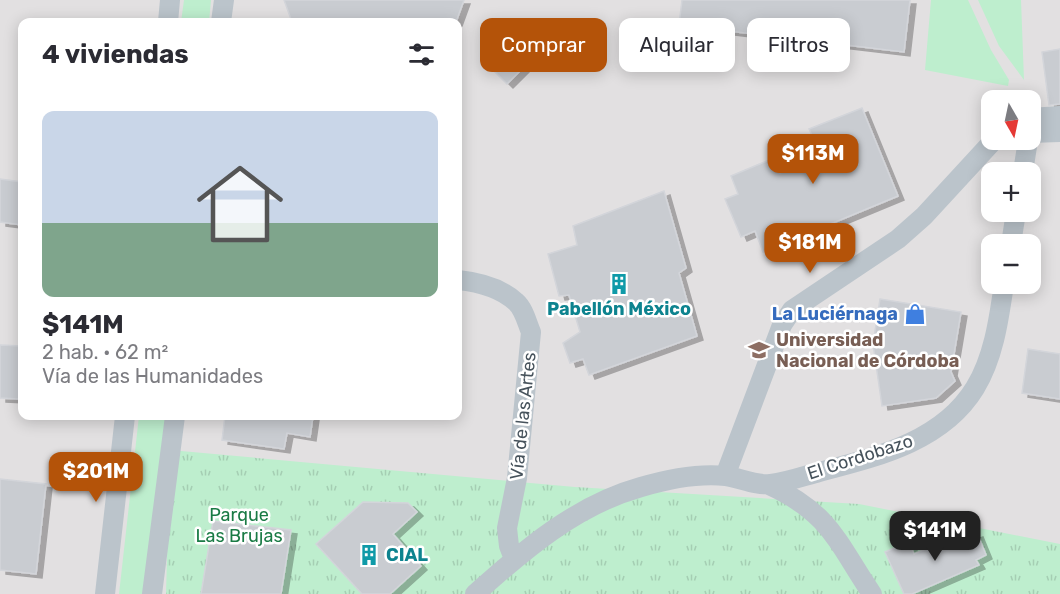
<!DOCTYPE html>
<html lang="es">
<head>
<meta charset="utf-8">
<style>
  :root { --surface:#fff; --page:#f7f7f7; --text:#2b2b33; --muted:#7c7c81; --line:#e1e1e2; --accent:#b45309 }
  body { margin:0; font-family:Rubik,sans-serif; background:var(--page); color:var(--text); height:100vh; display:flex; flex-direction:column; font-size:22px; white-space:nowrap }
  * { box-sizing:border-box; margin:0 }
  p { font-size:20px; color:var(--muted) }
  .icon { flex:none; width:33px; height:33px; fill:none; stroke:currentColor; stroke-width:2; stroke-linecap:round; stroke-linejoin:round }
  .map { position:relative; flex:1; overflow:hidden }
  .drawer { position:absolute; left:18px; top:18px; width:444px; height:402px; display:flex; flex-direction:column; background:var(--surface); border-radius:12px; box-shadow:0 3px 15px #0003 }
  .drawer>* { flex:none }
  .banner { position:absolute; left:480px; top:18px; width:489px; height:54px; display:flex; gap:12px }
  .needle { width:39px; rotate:171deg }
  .controls { position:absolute; left:981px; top:90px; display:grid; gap:12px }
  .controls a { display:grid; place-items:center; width:60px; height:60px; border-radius:12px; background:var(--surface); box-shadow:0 3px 15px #0003; font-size:30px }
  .price { position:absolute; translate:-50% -51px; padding:0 14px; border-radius:12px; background:var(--accent); color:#fff; font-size:20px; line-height:39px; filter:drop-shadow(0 2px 3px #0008) }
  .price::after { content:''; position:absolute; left:50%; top:36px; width:18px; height:14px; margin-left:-9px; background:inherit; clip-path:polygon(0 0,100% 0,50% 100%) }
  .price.on { background:#222; color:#fff }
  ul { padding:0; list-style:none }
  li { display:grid; align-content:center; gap:12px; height:318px; padding:0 24px }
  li+li { border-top:2px solid var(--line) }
  li span { display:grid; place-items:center; height:186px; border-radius:12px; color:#555 }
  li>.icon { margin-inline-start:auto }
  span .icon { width:108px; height:108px; fill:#fffc; stroke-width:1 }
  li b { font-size:26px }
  h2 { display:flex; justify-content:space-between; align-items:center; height:72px; padding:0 24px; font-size:26px }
  .pill { padding:0 21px; border-radius:12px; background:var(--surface); box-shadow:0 3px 15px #0003; font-size:21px; line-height:54px }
  .pill.on { background:var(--accent); color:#fff }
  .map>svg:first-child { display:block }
</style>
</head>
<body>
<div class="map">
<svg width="1060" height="594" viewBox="0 0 1060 594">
  <defs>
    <pattern id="park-tufts" width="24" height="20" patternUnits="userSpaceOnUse" patternTransform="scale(1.5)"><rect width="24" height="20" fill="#beeece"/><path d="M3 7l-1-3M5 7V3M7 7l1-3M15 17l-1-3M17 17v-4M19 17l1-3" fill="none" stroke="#a5ceb3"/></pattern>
    <filter id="shadow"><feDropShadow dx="6" dy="4" stdDeviation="0" flood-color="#0004"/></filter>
  </defs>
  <rect width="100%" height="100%" fill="#f1efef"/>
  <path fill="#e2e0e1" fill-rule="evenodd" d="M0,0H1060V594H0ZM22,22H458V416H22ZM992,100H1030V140H992ZM992,172H1030V212H992ZM992,244H1030V284H992Z"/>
  <path fill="#beeece" d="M184,0H211L209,22H181Z
    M931,0H968L991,50L1009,80L1008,86L925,70Z
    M978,0H1021L1024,80L999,46Z
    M139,416H167L146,594H119Z"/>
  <path fill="url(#park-tufts)" d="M170,450L575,487L859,504L1060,544V594H166Z"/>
  <path fill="#c9ccd1" stroke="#d3d5da" stroke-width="1.5" filter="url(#shadow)" d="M284,0H464L456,22H292Z
    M682,0H910L904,52L679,25Z
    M1060,49V104L1049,105L1042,52Z
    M504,50L523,68L507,84L487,64Z
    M862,108L898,196L763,252L755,231L741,237L725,199L738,194L731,176L774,158L780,173L810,161L804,145L814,140L809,129Z
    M0,179L22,182V225L0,222Z
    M664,191L686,268L679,273L697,336L589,375L583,359L570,363L563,343L580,332L569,295L559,296L548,254L577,245L573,226Z
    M880,299L961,312L951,372L955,381L936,398L882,406L873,344Z
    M0,345L22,346L19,399L0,398Z
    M1028,349L1060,354V399L1022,393Z
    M225,416H313L310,437L287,433L284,449L222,440Z
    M0,479L46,484L36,574L0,570Z
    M363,502L408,503L417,512L393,534L421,566L390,594H362L316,544Z
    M213,521L291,530L281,594H201Z
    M964,532L966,537L977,533L986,555L976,560L979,565L912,594H904L885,552L909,542L914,554Z"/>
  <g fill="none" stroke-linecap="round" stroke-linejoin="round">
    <path stroke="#bbc4cb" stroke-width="20" d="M168,22L170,0
      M221,22L224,0
      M1030,118L1060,116
      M1030,133L1060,132
      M1023,172L1028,140
      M1011,244L1016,212
      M458,280C477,282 501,288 516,302C524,309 527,323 531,332L517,478L507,528L509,546L514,559
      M725,476L782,325L792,310L898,239L924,216L994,140
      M769,485C830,513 837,542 872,594
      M105,594L125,416
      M152,594L175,416
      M475,594C524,550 576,505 641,487C668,479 699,473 726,476C740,478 757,486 771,484C787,482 804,476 819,472C876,457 942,442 975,388C994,357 999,318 1004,284"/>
  </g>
  <defs>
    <symbol id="building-bare" viewBox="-9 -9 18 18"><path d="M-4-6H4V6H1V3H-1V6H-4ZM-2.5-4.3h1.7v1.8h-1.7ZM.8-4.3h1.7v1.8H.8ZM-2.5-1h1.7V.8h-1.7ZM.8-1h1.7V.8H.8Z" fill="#0f9aa8" stroke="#fff" stroke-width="2.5" paint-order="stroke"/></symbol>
    <symbol id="shop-bare" viewBox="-9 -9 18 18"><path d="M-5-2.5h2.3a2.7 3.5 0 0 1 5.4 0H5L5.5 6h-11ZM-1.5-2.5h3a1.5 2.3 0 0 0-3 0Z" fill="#3f7fe0" stroke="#fff" stroke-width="2.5" paint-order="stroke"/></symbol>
    <symbol id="university-bare" viewBox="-9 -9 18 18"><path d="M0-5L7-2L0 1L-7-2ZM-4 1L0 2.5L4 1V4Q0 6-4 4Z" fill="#8d6e63" stroke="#fff" stroke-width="2.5" paint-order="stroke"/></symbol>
  </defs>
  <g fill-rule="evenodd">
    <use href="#building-bare" x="604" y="269" width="30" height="30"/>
    <use href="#shop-bare" x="900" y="299" width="30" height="30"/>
    <use href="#university-bare" x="744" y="335" width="30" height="30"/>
    <use href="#building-bare" x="354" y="540" width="30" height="30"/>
  </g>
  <g text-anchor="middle" stroke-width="5" stroke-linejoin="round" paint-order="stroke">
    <g font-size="18" font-weight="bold" fill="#0d838f" stroke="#fff">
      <text x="619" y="315">Pabellón México</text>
      <text x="386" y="561" text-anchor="start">CIAL</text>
    </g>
    <g font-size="18" font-weight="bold" fill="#366cbe" stroke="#fff" text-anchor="end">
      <text x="898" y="320">La Luciérnaga</text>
    </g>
    <g font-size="18" font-weight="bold" fill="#785e54" stroke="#fff" text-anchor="start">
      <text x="776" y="346">Universidad<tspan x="776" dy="21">Nacional de Córdoba</tspan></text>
    </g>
    <g font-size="18" fill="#47535c" stroke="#fff">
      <text transform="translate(523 416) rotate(-84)" y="6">Vía de las Artes</text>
      <text transform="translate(860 457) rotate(-18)" y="6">El Cordobazo</text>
    </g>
    <g font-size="18" fill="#1a7b45" stroke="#fff">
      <text x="239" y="521">Parque<tspan x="239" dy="21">Las Brujas</tspan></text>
    </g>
  </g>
</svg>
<div class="controls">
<a><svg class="needle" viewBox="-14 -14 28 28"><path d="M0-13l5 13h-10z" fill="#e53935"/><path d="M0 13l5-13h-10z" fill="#7c7c81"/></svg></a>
<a>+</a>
<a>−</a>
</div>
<b class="price" style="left:813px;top:185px">$113M</b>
<b class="price" style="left:810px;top:274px">$181M</b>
<b class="price" style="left:96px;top:503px">$201M</b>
<b class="price on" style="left:935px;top:562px">$141M</b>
<div class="banner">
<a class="pill on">Comprar</a>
<a class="pill">Alquilar</a>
<a class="pill">Filtros</a>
</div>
<section class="drawer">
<h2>4 viviendas<svg class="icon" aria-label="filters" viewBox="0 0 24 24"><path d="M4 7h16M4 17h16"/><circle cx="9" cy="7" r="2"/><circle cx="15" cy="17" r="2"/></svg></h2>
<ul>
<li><span style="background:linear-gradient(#c9d6e8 60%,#7fa58c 0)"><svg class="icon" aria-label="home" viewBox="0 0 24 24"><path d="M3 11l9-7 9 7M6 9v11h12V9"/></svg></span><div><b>$141M</b><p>2 hab. · 62 m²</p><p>Vía de las Humanidades</p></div></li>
</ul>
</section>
</div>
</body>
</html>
